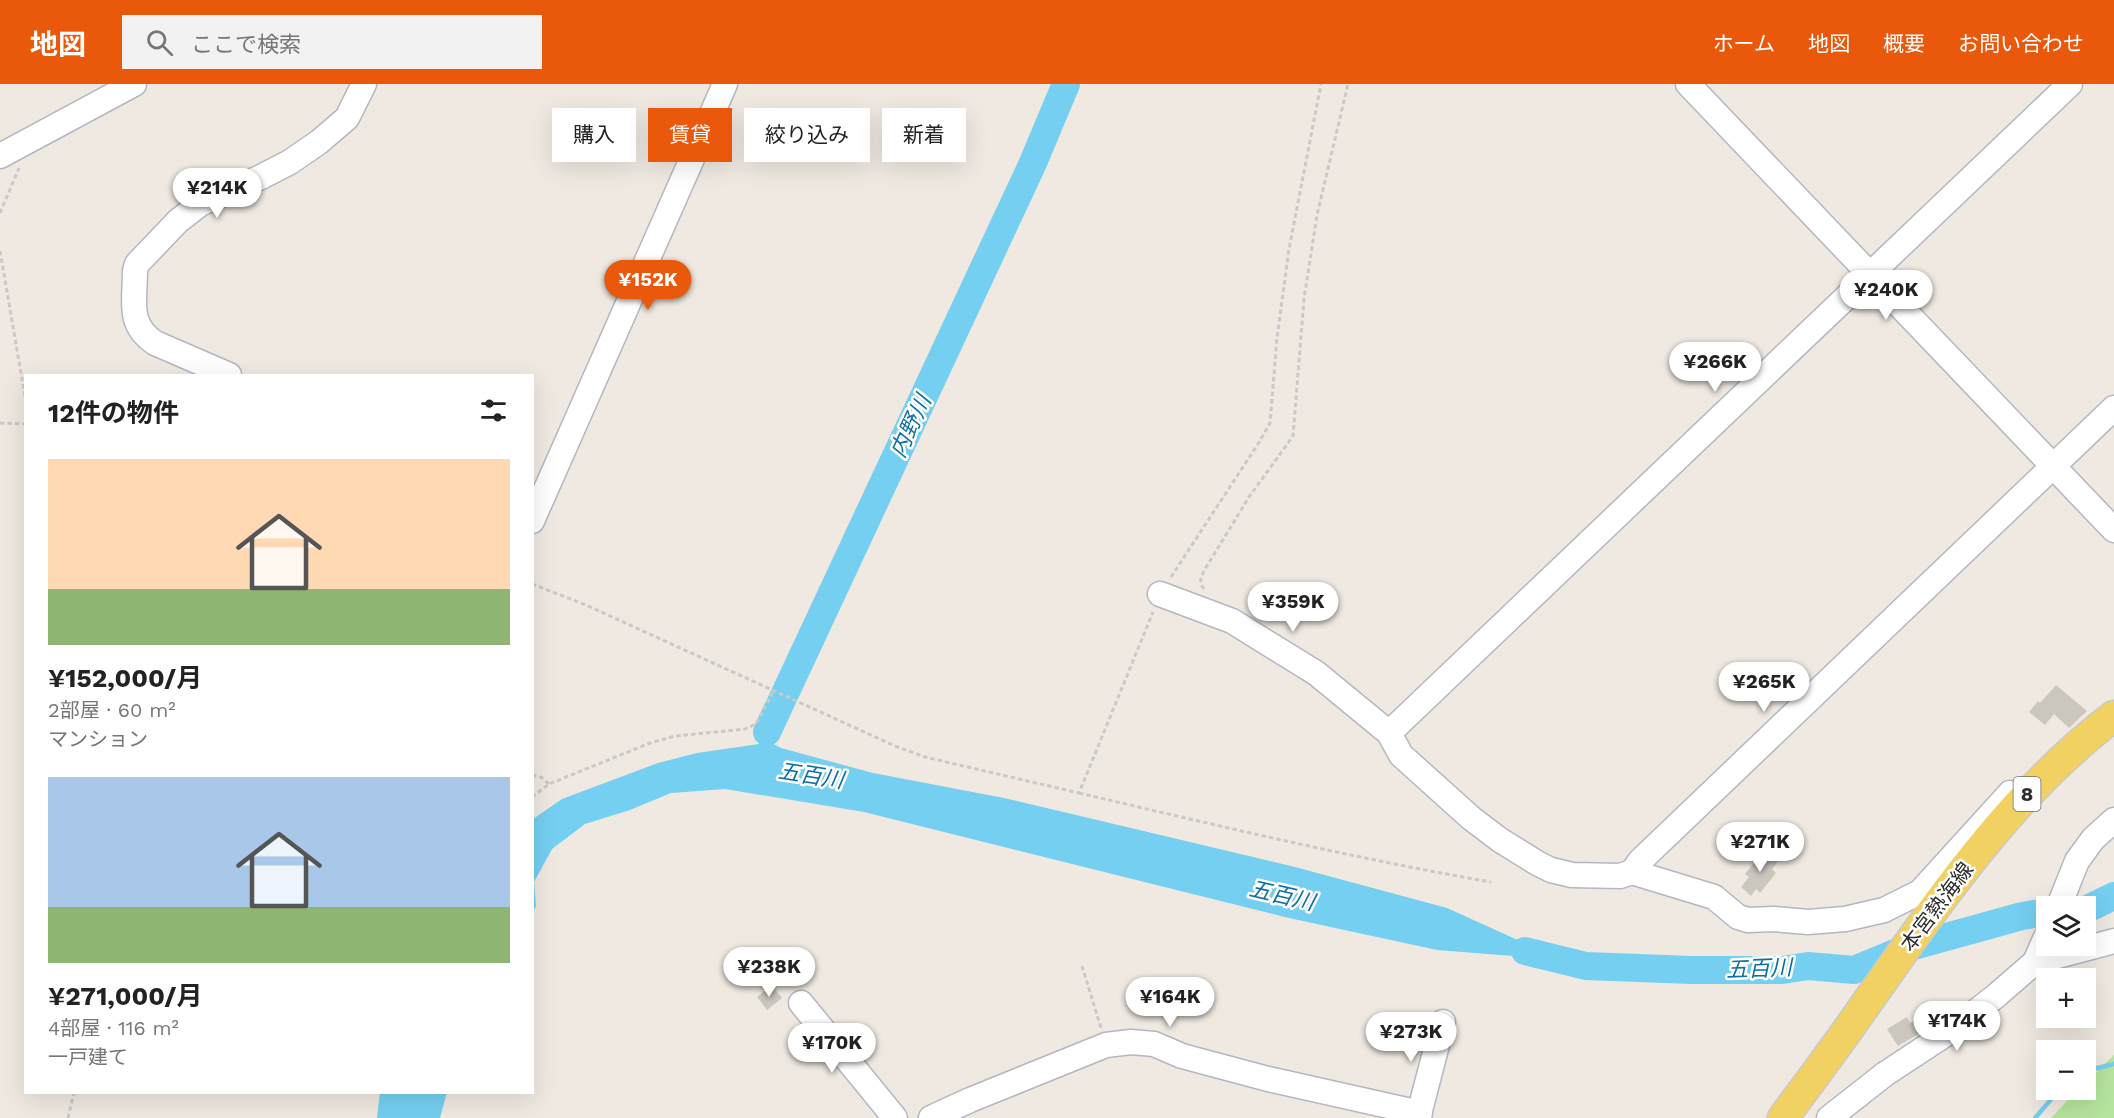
<!DOCTYPE html>
<html lang="ja">
<head>
<meta charset="utf-8">
<style>
  :root { --surface:#fff; --page:#f2f2f2; --text:#222; --muted:#767676; --accent:#ea580c }
  body { margin:0; font-family:"Work Sans","Noto Sans JP",sans-serif; background:var(--page); color:var(--text); height:100vh; display:flex; flex-direction:column; font-size:22px; white-space:nowrap }
  * { box-sizing:border-box; margin:0 }
  p { font-size:20px; color:var(--muted) }
  .icon { flex:none; width:33px; height:33px; fill:none; stroke:currentColor; stroke-width:2; stroke-linecap:round; stroke-linejoin:round }
  .map { position:relative; flex:1; overflow:hidden }
  .panel { position:absolute; left:24px; top:290px; width:510px; height:720px; display:flex; flex-direction:column; background:var(--surface); border-radius:0px; box-shadow:0 6px 24px #0002 }
  .panel>* { flex:none }
  .guide { position:absolute; left:552px; top:24px; width:570px; height:54px; display:flex; gap:12px }
  .tools { position:absolute; left:2036px; top:812px; display:grid; gap:12px }
  .tools a { display:grid; place-items:center; width:60px; height:60px; border-radius:0px; background:var(--surface); box-shadow:0 6px 24px #0002; font-size:30px }
  .price { position:absolute; translate:-50% -51px; padding:0 14px; border-radius:21px; background:#fff; color:#222; font-size:20px; line-height:39px; filter:drop-shadow(0 2px 3px #0008) }
  .price::after { content:''; position:absolute; left:50%; top:36px; width:18px; height:14px; margin-left:-9px; background:inherit; clip-path:polygon(0 0,100% 0,50% 100%) }
  .price.active { background:var(--accent); color:#fff }
  ul { padding:0; list-style:none }
  li { display:grid; align-content:center; gap:12px; height:318px; padding:0 24px }
  li span { display:grid; place-items:center; height:186px; border-radius:0px; color:#555 }
  li>.icon { margin-inline-start:auto }
  span .icon { width:108px; height:108px; fill:#fffc; stroke-width:1 }
  li b { font-size:26px }
  h2 { display:flex; justify-content:space-between; align-items:center; height:72px; padding:0 24px; font-size:26px }
  .tag { padding:0 21px; border-radius:0px; background:var(--surface); box-shadow:0 6px 24px #0002; font-size:21px; line-height:54px }
  .tag.active { background:var(--accent); color:#fff }
  header { display:flex; align-items:center; gap:36px; box-sizing:border-box; height:84px; padding:0 30px; background:var(--accent); color:#fff }
  header strong { font-size:28px }
  nav { display:flex; gap:33px; margin-inline-start:auto; font-size:21px }
  .search { width:420px; height:54px; background:var(--page); display:flex; align-items:center; gap:15px; box-sizing:border-box; padding:0 21px; border-radius:0px; color:var(--muted); font-size:22px }
  .map>svg:first-child { display:block }
</style>
</head>
<body>
<header>
<strong>地図</strong>
<div class="search"><svg class="icon" aria-label="search" viewBox="0 0 24 24"><circle cx="10" cy="10" r="6"/><path d="M15 15l6 6"/></svg>ここで検索</div>
<nav><a>ホーム</a><a>地図</a><a>概要</a><a>お問い合わせ</a></nav>
</header>
<div class="map">
<svg width="2114" height="1034" viewBox="0 0 2114 1034">
  <rect width="100%" height="100%" fill="#efe9e1"/>
  <path fill="#b6e59e" d="M2114,971V1034H2051L2078,1005H2085V999Z"/>
  <path fill="#75cff0" d="M782,613L787,615L770,658L781,664L873,689L1004,714L1295,783L1447,824L1562,876L1437,866L1289,834L864,728L725,705L671,709L630,726L585,740L552,765L534,798L536,822L533,828V735L562,715L658,679L697,669L759,660Z
    M380,1008H447L440,1034H377Z"/>
  <g fill="none" stroke-linecap="round" stroke-linejoin="round">
    <path stroke="#75cff0" stroke-width="4.5" d="M2085,987L2114,980
      M2035,1034L2060,1005"/>
    <path stroke="#75cff0" stroke-width="28" d="M767,648L1032,81L1066,0
      M2085,826L2114,812
      M1525,867L1586,882L1691,886H1782L1808,882L1854,886L1910,863L2022,832L2046,828"/>
  </g>
  <path fill="#cbc7bf" d="M2056,601L2087,627L2069,644L2054,630L2045,641L2029,628L2038,617L2040,619Z
    M1765,765L1779,776L1772,785L1776,789L1760,809L1756,805L1751,812L1741,803L1749,793L1745,790Z
    M772,902L782,914L767,926L757,913Z
    M1924,931L1930,943L1898,962L1887,945L1907,933L1910,939Z"/>
  <g fill="none" stroke-linecap="round" stroke-linejoin="round">
    <defs>
      <path id="minor" d="M1688,0L2114,446
        M0,72L134,0
        M229,291L155,259C127,240 135,218 135,187L137,180L178,137L200,120L261,93L290,78L319,58L347,34L364,0
        M532,437L725,0
        M1160,510L1232,537L1316,589L1389,649L1401,671L1471,734L1500,756L1537,779L1551,786L1572,791L1620,792L1632,788L1640,777L2114,324
        M1389,649L2070,0
        M1632,788L1714,813L1738,833L1748,836L1774,835L1808,838L1845,835L1884,826L1920,808L2010,709
        M2059,822L2077,777L2093,755L2114,736
        M2035,878L2114,857
        M801,919L895,1034
        M931,1034L970,1016L1106,961L1131,958L1154,960L1182,972L1268,995L1420,1029
        M1418,1034L1443,938
        M1829,1034L1885,990L1958,942L1997,911L2035,878L2046,853"/>
      <path id="major" d="M1783,1034C1811,996 1839,959 1866,920C1939,817 2012,709 2114,632"/>
    </defs>
    <use href="#minor" stroke="#b4b7c1" stroke-width="27"/>
    <use href="#major" stroke="#c9c9c9" stroke-width="33"/>
    <path stroke="#c9c9c9" stroke-width="3" stroke-dasharray="4.5 3" stroke-linecap="butt" d="M0,129L19,84
      M0,167L26,318
      M0,339L26,340
      M1171,493L1258,360L1270,339L1277,254L1289,165L1321,0
      M532,500L586,521L895,662L925,673L1079,709L1153,528
      M1204,505C1198,499 1202,491 1205,485L1249,413L1293,352L1304,215L1317,131L1348,0
      M532,691L541,693L549,700
      M1079,709C1215,741 1352,774 1491,798
      M532,713L549,700L650,659L675,652L745,645L756,640L773,608
      M1082,882L1101,944
      M68,1034L74,1008"/>
    <use href="#minor" stroke="#fff" stroke-width="24"/>
    <use href="#major" stroke="#f2d163" stroke-width="30"/>
  </g>
  <g text-anchor="middle" stroke-width="5" stroke-linejoin="round" paint-order="stroke">
    <rect fill="#fff" stroke="#6d6d6d" stroke-width="1.5" x="2013.5" y="693" width="27" height="34" rx="4.5"/>
    <g font-size="20" font-weight="bold" fill="#2e2e2e">
      <text x="2027" y="717">8</text>
    </g>
    <g font-size="21" fill="#2e2e2e" stroke="#fff">
      <text transform="translate(1937 823) rotate(-53)" y="7">本宮熱海線</text>
    </g>
    <g font-size="22" font-style="italic" fill="#0d6fa3" stroke="#fff">
      <text transform="translate(910 342) rotate(-65)" y="8">内野川</text>
      <text transform="translate(811 691) rotate(9)" y="8">五百川</text>
      <text transform="translate(1282 811) rotate(13)" y="8">五百川</text>
      <text transform="translate(1759 884) rotate(-2)" y="8">五百川</text>
    </g>
  </g>
</svg>
<div class="tools">
<a><svg class="icon" aria-label="layers" viewBox="0 0 24 24"><path d="M12 4l9 5-9 5-9-5zM3 14l9 5 9-5"/></svg></a>
<a>+</a>
<a>−</a>
</div>
<b class="price" style="left:217px;top:135px">¥214K</b>
<b class="price active" style="left:648px;top:227px">¥152K</b>
<b class="price" style="left:1886px;top:237px">¥240K</b>
<b class="price" style="left:1715px;top:309px">¥266K</b>
<b class="price" style="left:1293px;top:549px">¥359K</b>
<b class="price" style="left:1764px;top:629px">¥265K</b>
<b class="price" style="left:1760px;top:789px">¥271K</b>
<b class="price" style="left:769px;top:914px">¥238K</b>
<b class="price" style="left:1170px;top:944px">¥164K</b>
<b class="price" style="left:1957px;top:968px">¥174K</b>
<b class="price" style="left:1411px;top:979px">¥273K</b>
<b class="price" style="left:832px;top:990px">¥170K</b>
<div class="guide">
<a class="tag">購入</a>
<a class="tag active">賃貸</a>
<a class="tag">絞り込み</a>
<a class="tag">新着</a>
</div>
<section class="panel">
<h2>12件の物件<svg class="icon" aria-label="filters" viewBox="0 0 24 24"><path d="M4 7h16M4 17h16"/><circle cx="9" cy="7" r="2"/><circle cx="15" cy="17" r="2"/></svg></h2>
<ul>
<li><span style="background:linear-gradient(#ffd9b3 70%,#8fb573 0)"><svg class="icon" aria-label="home" viewBox="0 0 24 24"><path d="M3 11l9-7 9 7M6 9v11h12V9"/></svg></span><div><b>¥152,000/月</b><p>2部屋 · 60 m²</p><p>マンション</p></div></li>
<li><span style="background:linear-gradient(#a9c7e8 70%,#8fb573 0)"><svg class="icon" aria-label="home" viewBox="0 0 24 24"><path d="M3 11l9-7 9 7M6 9v11h12V9"/></svg></span><div><b>¥271,000/月</b><p>4部屋 · 116 m²</p><p>一戸建て</p></div></li>
</ul>
</section>
</div>
</body>
</html>
